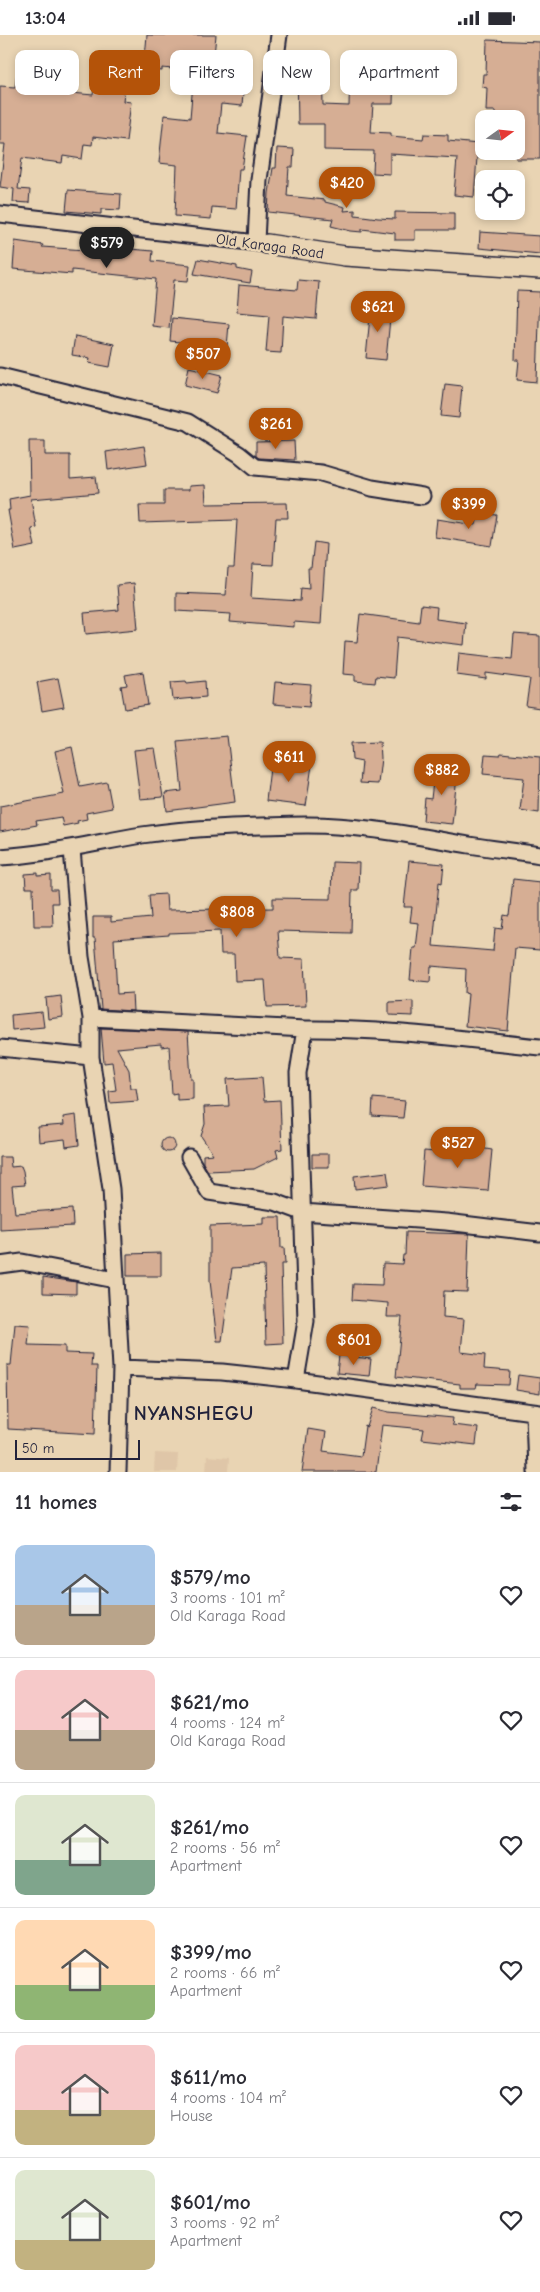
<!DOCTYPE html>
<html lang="en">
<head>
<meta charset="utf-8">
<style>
  :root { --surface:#fff; --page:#f2f2f3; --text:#2b2b33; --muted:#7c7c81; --line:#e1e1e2; --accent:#b45309 }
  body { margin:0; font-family:"Comic Neue",sans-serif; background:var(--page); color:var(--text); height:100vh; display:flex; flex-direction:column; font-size:19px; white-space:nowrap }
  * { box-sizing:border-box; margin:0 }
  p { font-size:16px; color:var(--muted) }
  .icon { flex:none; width:28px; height:28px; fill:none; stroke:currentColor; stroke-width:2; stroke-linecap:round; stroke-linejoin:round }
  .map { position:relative; height:1437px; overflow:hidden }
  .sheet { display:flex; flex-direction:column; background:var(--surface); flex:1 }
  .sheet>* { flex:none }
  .top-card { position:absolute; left:15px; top:15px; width:510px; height:45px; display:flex; gap:10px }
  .needle { width:32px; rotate:75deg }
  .controls { position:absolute; left:475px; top:75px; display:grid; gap:10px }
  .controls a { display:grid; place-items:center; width:50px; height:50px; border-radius:10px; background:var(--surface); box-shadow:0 2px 8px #0003; font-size:25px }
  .scale { position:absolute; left:15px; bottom:12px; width:125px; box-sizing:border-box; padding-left:5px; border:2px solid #22223b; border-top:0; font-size:14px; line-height:18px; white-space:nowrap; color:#22223b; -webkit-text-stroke:4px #e9d4b3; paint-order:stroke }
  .price { position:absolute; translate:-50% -42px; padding:0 11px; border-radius:18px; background:var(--accent); color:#fff; font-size:16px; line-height:32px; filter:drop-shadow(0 1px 2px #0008) }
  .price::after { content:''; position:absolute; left:50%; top:30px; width:15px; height:11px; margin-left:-8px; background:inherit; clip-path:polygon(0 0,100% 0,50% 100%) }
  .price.active { background:#222; color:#fff }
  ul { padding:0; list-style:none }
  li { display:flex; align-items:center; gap:15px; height:125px; padding:0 15px }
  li+li { border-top:1px solid var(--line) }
  li span { display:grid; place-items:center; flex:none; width:140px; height:100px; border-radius:10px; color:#555 }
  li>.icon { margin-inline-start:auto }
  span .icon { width:60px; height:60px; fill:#fffc; stroke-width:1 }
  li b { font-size:21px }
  h2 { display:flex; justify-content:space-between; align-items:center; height:60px; padding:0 15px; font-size:21px }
  .pill { padding:0 18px; border-radius:10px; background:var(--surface); box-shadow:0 2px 8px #0003; font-size:18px; line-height:45px }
  .pill.active { background:var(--accent); color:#fff }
  .status { display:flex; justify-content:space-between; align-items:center; height:35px; padding:0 25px; background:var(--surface); direction:ltr }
  .status svg { height:14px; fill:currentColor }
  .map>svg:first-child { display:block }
</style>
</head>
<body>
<div class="status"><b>13:04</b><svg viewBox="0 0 49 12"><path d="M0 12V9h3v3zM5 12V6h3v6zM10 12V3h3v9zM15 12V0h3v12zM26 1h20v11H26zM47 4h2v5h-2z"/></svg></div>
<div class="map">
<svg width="540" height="1437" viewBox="0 0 540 1437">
  <rect width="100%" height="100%" fill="#e9d4b3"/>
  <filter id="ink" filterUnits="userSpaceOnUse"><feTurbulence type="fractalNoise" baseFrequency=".02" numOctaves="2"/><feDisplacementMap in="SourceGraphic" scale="10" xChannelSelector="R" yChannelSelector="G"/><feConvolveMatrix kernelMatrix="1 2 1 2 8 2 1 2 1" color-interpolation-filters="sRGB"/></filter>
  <g filter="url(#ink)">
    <path fill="#dfc6a8" d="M155,1418L178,1419L177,1437H154Z
      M207,1421L229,1423L228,1437H206Z"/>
    <path fill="#d6ae94" stroke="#22223b" d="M147,0H216L212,41L244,44L242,71L221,69L218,98L247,101L242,134H239L236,174L212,172L211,184L175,181L177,130L159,128L164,80L190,83L194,36L162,33V36L144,34Z
      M487,5L540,7V124H516V84H495V76H486L487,53L482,52L483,39H486Z
      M19,21L54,26L50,56L93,60L96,36L126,39L123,66L131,67L126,106L93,102L92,110L84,109L82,124L63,121L62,128L22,123L18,154L30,155L29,168L13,167L14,154L0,152L5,109H0V51L15,52Z
      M297,32H322L323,70L349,71L350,32L394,33L393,69H373L371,97L391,98V101L423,104L424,99L448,100V106L478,109L474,162L454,160L457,123L390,119V139L373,138L374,116L324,115V89H298Z
      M277,113L294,114L293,132H289L287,161L325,165V167L345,172L344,176L355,175V180L378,183L395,184V177L454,178V195H415V205H395V198L362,194V197L351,196L331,191L333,184L268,177L269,158L273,133H276Z
      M68,155L121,159L120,175L101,174V179L66,176Z
      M480,197L540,201V219L479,213Z
      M15,206L43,210L42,212L85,215V210L153,216L152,226L190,230L188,246L174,245L169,293L152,291L156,244L72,235V239L13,234Z
      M198,224L237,231V234L252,237L250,248L194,239Z
      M298,245L319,247L316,284L283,281L281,318L266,317L269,280L237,277L239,250L297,255Z
      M517,256L540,257L537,347L517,345L519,325H515Z
      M371,271L391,273L386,325L366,323Z
      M172,283L229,289L227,312L170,306Z
      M75,301L114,309L110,332L89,328L90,323L72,320Z
      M189,332L222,340L217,358L185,350Z
      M445,349L462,351L459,383L441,381Z
      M29,406H45V420H70V444L96,442L98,458L31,464L36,492L31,493L35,511L15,515L8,475H10L9,464L30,460Z
      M294,406L295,425L259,423L256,421V407Z
      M144,411L147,429L108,435L106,417Z
      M205,450L206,469L287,468L288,483H276L273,530L253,529L251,563L300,566L301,553L309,554L308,533H311L314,507L326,509L321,589L294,587V592L230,587L231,579L176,576V558L226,560L228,533H234L237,485L140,488L139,470H164V455H189V451Z
      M478,478L497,480L492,511L435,502L437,484L476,490Z
      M134,548L138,594L86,599L84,578L119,575L117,550Z
      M421,570L437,572L436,584L466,588L464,610L397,602L394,643L376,641L375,648L355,646V640L343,639L345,606L357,607L360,579L419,587Z
      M514,599L540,601V673L526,671L530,644L486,638V644L457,640L459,618L512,624Z
      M143,637L148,670L125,674L121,651L127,650L125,640Z
      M58,643L64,672L42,676L37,647Z
      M186,646L187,648L205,646L206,662L173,665L171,647Z
      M275,647L311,650L309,672L273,669Z
      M227,701L235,767L167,776L165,758L182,756L177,706Z
      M380,707L381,723L378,749L360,748L362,727L352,725L351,708Z
      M72,712L80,752L107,747L112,773L86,778L87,784L77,786L78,788L63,791L61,782L36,786L37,790L0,797V771L64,759L55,716Z
      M155,713L163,762L140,764L134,715Z
      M501,718L540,722L539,778L520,775L524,743L483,739L485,719L500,720Z
      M271,725L312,730L306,771L266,766Z
      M435,729L458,732L452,789L423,786L425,763L431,764Z
      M409,826L444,829L442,848L439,847L433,911L493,916L495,893L502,894L504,880L509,881L513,844L540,847V915L515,913L508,996L465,991L468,959L465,958L466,934L431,931L430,947L410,945L413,913H416L419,888L410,887L412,872H404Z
      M332,827L359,828L358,855H352L351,898L278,896L280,923L304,924L306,971L267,972L265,945L235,946L234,919H221L220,896L169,898V900L114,904L117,959L132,958L133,976L101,974L95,903H93V882H111V887L151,883L149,860L166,859L167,875L273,873V863L331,864Z
      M38,838V841L51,840V855H57L58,868H52L53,891H34L33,853H26L25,839Z
      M61,961L63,982L48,984L46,963Z
      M413,966V981L389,980V967Z
      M42,977L44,992L12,995L11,980Z
      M101,993L188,997L191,1044H193V1064L177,1065V1058L172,1059L169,1011L161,1012V1009L117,1013L129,1035L131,1053H136L138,1066L110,1068L109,1056L116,1055L112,1027L104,1028Z
      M262,1042L264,1066L280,1065L282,1114L276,1115L278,1122L254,1134L208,1136L203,1128V1120L213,1119L201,1101L205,1089L204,1072L229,1071L227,1044Z
      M373,1063L405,1066L403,1083L372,1081Z
      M76,1080L79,1110L66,1112L65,1104L39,1107L38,1092L64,1090L63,1082Z
      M161 1110a7 7 0 1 1 14 0a7 7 0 1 1-14 0Z
      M462,1110L492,1115L488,1156L421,1151L424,1116L461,1119Z
      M312,1119H329V1132H312Z
      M0,1122H10L11,1132L21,1131L23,1136L25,1150L12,1151L15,1178L72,1174L73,1191L0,1195Z
      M387,1137L389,1150L355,1154L354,1141Z
      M264,1182H280L281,1213H284L285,1229H281L283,1308L266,1309L264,1231L232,1233L222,1306H217L210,1246V1191L264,1189Z
      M406,1197L469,1199L467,1257L444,1256L443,1282L464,1284L461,1317L485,1320L484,1334L510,1336L509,1350L477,1349L476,1353H460V1349L396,1342L402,1282H387L388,1268L352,1265L353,1249L382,1250L383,1228L402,1229L403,1220H405Z
      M161,1218V1241H127V1219Z
      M43,1242L76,1247V1259L43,1258Z
      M15,1289L30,1290L28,1310L65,1311V1318L92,1319L91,1331H97L95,1399L8,1394L7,1330H11Z
      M339,1320L371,1324L369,1341L337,1338Z
      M518,1340L540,1343V1359L516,1355Z
      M373,1373L389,1377L453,1383L452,1390L478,1393L476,1410L422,1404L424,1394L382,1390L376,1437H302L308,1394L326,1397L323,1416L361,1421L365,1391L367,1392Z"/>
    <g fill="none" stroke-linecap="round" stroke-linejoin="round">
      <defs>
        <path id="minor" d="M0,179L267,209
          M256,207L259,145L279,0
          M0,341L188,387L239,419L255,432L321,438L372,453L422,461
          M72,814L81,922L91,983V1022L111,1154L121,1333L118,1437
          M0,822C48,819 94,808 142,800C195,792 254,791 308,790C363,790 415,801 469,810C492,814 516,816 540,820
          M91,983L305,994C384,993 462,1004 540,1012
          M0,1013L91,1022
          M189,1122L209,1157L275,1167L302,1177L446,1187L540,1198
          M0,1230L22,1227L115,1245
          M121,1333L222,1337L296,1345L540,1378
          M296,1345L306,1286L298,1038L305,994
          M534,1378L536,1437"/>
        <path id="tertiary" d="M267,209L345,221L540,234"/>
      </defs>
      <use href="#minor" stroke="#22223b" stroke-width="19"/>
      <use href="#tertiary" stroke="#22223b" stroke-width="22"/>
      <use href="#minor" stroke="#e9d4b3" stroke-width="15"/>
      <use href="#tertiary" stroke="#e9d4b3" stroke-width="19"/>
    </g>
  </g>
  <g text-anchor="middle" stroke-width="5" stroke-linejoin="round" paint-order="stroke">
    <g font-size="15" fill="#22223b" stroke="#e9d4b3">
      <text transform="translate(270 211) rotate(8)" y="5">Old Karaga Road</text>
    </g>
    <g font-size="20" font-weight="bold" letter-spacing="1" fill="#22223b" stroke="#e9d4b3">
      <text x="194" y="1385">NYANSHEGU</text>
    </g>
  </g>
</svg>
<div class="controls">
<a><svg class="needle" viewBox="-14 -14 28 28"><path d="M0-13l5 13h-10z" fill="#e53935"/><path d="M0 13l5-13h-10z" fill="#7c7c81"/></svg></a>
<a><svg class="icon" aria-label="locate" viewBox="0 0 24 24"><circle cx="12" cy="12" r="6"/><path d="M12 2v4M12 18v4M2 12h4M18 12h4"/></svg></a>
</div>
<div class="scale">50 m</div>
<b class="price" style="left:347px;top:174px">$420</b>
<b class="price active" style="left:107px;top:234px">$579</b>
<b class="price" style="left:378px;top:298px">$621</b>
<b class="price" style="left:203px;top:345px">$507</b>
<b class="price" style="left:276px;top:415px">$261</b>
<b class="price" style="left:469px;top:495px">$399</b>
<b class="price" style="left:289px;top:748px">$611</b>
<b class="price" style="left:442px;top:761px">$882</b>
<b class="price" style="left:237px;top:903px">$808</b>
<b class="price" style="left:458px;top:1134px">$527</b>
<b class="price" style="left:354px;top:1331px">$601</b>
<div class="top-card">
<a class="pill">Buy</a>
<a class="pill active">Rent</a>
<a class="pill">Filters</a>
<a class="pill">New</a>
<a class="pill">Apartment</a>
</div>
</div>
<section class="sheet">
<h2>11 homes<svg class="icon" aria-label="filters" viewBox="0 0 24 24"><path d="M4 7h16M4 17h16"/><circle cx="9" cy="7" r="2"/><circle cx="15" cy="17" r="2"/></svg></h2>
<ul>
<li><span style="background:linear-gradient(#a9c7e8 60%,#b9a48a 0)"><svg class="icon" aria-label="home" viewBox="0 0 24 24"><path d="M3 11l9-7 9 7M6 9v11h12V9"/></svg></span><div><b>$579/mo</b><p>3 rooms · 101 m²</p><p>Old Karaga Road</p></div><svg class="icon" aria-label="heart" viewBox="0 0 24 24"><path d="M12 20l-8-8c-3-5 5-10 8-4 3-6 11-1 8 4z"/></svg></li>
<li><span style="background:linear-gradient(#f6c9c9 60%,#b9a48a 0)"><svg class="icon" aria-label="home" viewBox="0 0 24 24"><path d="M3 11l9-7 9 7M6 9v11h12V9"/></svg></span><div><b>$621/mo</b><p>4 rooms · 124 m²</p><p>Old Karaga Road</p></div><svg class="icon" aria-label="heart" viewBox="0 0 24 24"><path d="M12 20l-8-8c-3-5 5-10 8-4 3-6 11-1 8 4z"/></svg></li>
<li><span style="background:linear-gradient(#dfe7d0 65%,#7fa58c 0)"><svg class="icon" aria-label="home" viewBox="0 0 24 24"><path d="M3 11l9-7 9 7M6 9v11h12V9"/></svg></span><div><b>$261/mo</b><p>2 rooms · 56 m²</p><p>Apartment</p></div><svg class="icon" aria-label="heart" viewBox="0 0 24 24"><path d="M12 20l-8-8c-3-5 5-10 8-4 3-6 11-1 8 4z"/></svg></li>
<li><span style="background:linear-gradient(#ffd9b3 65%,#8fb573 0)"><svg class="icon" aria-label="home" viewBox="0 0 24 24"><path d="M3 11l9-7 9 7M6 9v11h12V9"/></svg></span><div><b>$399/mo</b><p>2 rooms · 66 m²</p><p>Apartment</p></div><svg class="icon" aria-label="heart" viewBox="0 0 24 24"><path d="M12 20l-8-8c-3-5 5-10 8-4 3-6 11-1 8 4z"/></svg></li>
<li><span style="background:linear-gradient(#f6c9c9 65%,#c2b280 0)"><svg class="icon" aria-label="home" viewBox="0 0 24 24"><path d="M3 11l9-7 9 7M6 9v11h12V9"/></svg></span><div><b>$611/mo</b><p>4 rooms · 104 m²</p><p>House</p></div><svg class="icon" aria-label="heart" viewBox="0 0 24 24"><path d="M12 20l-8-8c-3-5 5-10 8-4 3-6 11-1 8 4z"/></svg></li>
<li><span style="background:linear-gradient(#dfe7d0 70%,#c2b280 0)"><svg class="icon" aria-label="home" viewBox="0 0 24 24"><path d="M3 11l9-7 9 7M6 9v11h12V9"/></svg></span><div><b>$601/mo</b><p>3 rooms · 92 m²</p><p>Apartment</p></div><svg class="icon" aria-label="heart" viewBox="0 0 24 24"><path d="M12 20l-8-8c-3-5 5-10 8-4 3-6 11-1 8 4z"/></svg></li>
</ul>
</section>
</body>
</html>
